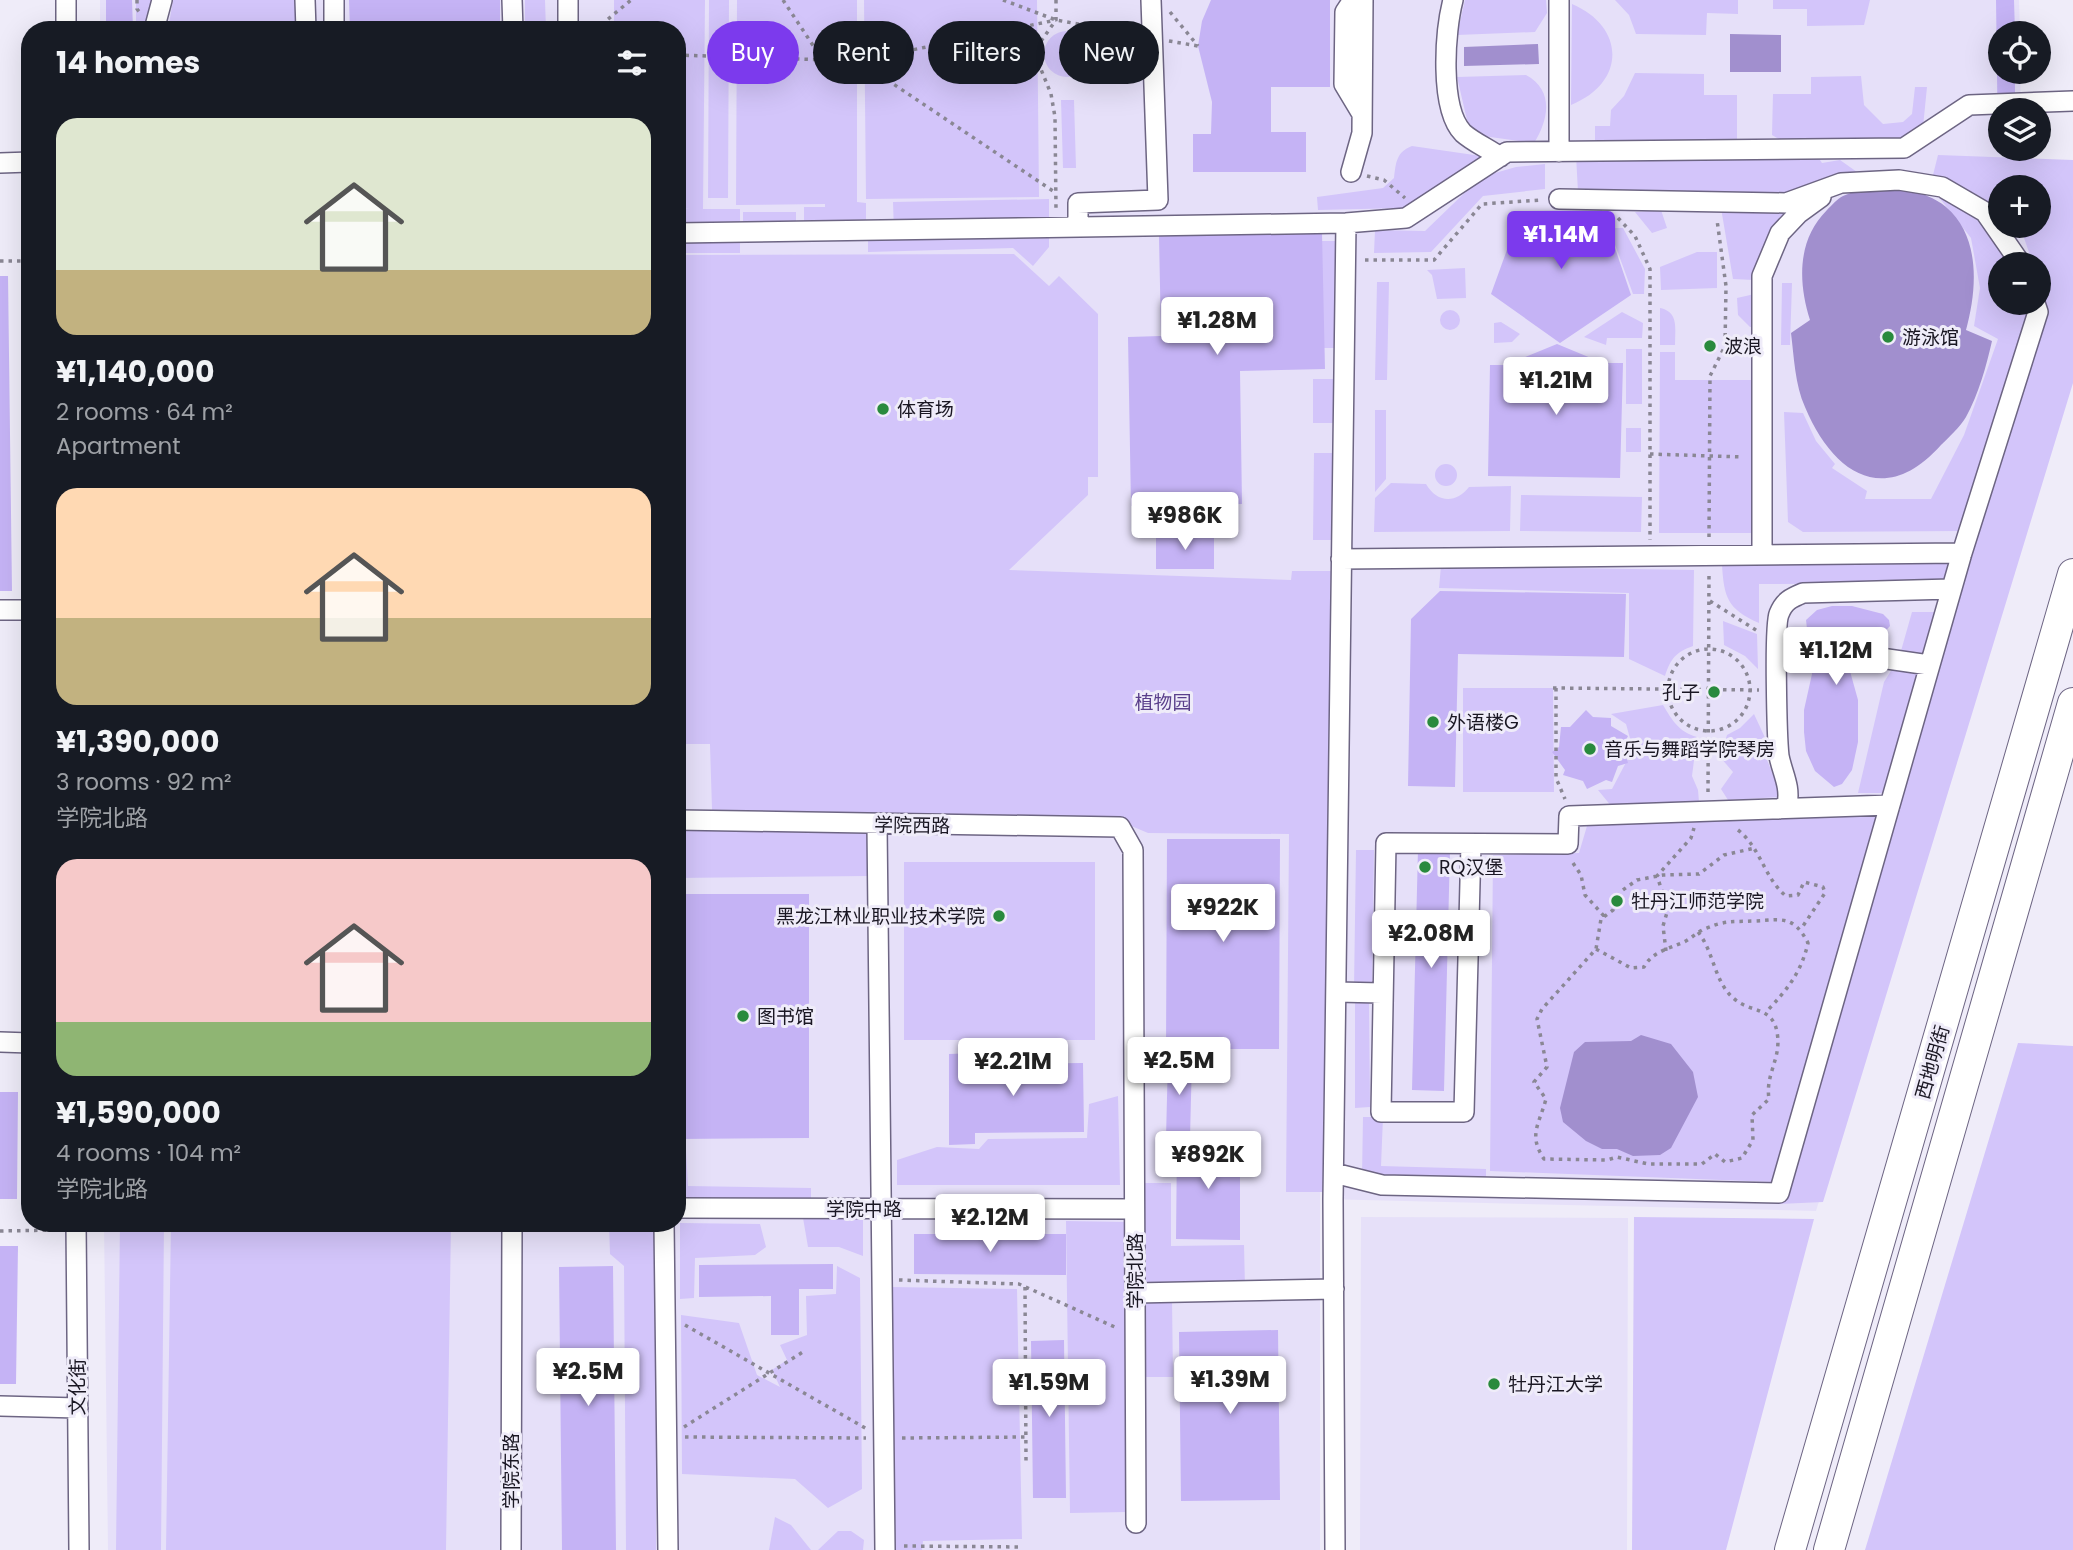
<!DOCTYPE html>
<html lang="en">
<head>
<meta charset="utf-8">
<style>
  :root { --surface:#171b24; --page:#242831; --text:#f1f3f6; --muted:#9ea1a6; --accent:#7c3aed }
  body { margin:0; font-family:Poppins,"Noto Sans SC",sans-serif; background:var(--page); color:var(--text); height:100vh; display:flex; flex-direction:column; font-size:26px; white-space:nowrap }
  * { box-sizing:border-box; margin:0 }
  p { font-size:23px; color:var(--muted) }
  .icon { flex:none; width:38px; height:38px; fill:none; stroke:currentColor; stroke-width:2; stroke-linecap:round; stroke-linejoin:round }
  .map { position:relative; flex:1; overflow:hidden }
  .side { position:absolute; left:21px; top:21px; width:665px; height:1211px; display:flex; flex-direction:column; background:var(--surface); border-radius:28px; box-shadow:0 7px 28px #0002 }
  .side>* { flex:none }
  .top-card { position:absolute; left:707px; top:21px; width:665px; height:63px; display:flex; gap:14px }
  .buttons { position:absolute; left:1988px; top:21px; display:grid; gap:14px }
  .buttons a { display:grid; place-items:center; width:63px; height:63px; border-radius:50%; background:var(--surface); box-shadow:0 7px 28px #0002; font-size:35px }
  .price { position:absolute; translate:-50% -60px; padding:0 16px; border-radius:7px; background:#fff; color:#222; font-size:23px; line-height:46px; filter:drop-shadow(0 2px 4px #0008) }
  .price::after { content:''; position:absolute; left:50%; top:42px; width:21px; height:16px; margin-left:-10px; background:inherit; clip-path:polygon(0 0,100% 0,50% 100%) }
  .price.active { background:var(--accent); color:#fff }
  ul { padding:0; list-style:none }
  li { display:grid; align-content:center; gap:14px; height:371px; padding:0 35px }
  li span { display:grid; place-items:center; height:217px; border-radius:21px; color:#555 }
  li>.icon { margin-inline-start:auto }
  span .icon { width:126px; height:126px; fill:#fffc; stroke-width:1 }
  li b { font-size:30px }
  h2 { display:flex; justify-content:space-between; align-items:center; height:84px; padding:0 35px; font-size:30px }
  .chip { padding:0 24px; border-radius:32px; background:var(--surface); box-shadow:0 7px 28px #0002; font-size:24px; line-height:63px }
  .chip.active { background:var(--accent); color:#fff }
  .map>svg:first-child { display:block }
</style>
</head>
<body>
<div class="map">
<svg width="2073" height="1550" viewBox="0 0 2073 1550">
  <rect width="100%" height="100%" fill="#efecf9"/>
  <path fill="#e6e0f9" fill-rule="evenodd" d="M100,0H2019L2020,33H2000V72H2020L2021,110H2000V149H2022V164L2073,193V369L1816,1211L1323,1199L1326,604L677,568V30H100ZM2000,187H2039V226H2000ZM2000,264H2039V303H2000Z
    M677,576L1320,609V1550H108L104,1223H677Z
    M1361,1217L1628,1218L1627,1550H1360Z"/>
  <path fill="#d3c5fa" d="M136,0H152L146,30H136Z
    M173,0H297L298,30H168Z
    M525,0H545L546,30H525Z
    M614,0H705L703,209H740V253H677V209H690L677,208V30H614Z
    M709,0H729L728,198H708Z
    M737,0H857V202L866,203V227H804V207H825V204L736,205Z
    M864,0H1037L1039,197L866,199Z
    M1465,0H1546L1547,13L1535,32L1457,35Z
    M1615,0H1738V14L1707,13L1706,35L1636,34L1629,15Z
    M1773,0H1870L1864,25L1807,26V9H1773Z
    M1572,4C1626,27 1626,83 1571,105Z
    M1044 54a23 23 0 1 1 46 0a23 23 0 1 1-46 0Z
    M1635,73L1704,74V95H1737V144L1595,143V126H1610L1611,110L1624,96Z
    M1526,75C1554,90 1549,119 1534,143L1476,135L1467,120L1457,77Z
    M1861,76L1864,105L1883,124L1903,122L1912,114L1915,87H1927L1923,127L1904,142L1782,141L1772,135L1773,94H1811V77Z
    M1061,100H1074L1076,168H1063Z
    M1412,146L1481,156V163L1404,208L1318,210L1317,197L1383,188L1394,178C1396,163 1396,152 1412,146Z
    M1816,154L1822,163L1840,160L1857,172L1885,173L1792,193L1578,192L1576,155Z
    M1938,155L2073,160V383L1823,1202L1779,1204L2039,295V264H2033L2022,232L2014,226H2039V187H2000V214L1982,199L1933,175Z
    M1545,164V189L1483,196L1431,252L1374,253L1375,230L1425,231L1481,177L1516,167Z
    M1934,191L1984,219L2013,264H2000V303H2025L2030,318L1961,531L1803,532L1788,522L1784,412L1803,413L1816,441L1835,464L1832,468L1867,491L1865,499H1931L1964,435L1998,339L1974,326L1980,288L1971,238Z
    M1049,199V247L1033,266L1013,248L868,252V233H894L893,202Z
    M1721,208H1800C1775,229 1761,247 1754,280L1733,279Z
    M1661,210L1667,228L1652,233L1635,212Z
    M743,212H796V226H743Z
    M1609,228H1623L1645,269L1644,294H1633Z
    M1315,241H1336L1335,348H1314Z
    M1697,252H1717V288L1661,290L1660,267Z
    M1014,254L1049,286L1059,276L1098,314V477H1088V495L1009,570L1291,580L1292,571H1334L1329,1192H1286L1289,834L1148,833L1129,825L712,810L710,744H677V559L683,558H677V255Z
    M1465,268L1466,298L1437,299L1432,275L1427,270Z
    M1377,282H1389L1387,380H1375Z
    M1782,283H1792L1790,345H1781Z
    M1759,293V327H1750L1738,315L1737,298Z
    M1660,308C1679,312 1675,328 1675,345H1660Z
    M1440 320a10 10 0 1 1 20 0a10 10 0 1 1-20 0Z
    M1622,312L1643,323L1642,338H1607L1606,345L1584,337Z
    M1501,322L1520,334L1512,342L1494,343V323Z
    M1626,349H1642V404H1626Z
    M1660,352H1675V380H1754V533H1659Z
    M1313,379H1336V423H1313Z
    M1375,410H1386V479L1375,492Z
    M1626,428H1641V452H1626Z
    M1314,453H1337L1336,540H1313Z
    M1435 475a11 11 0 1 1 22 0a11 11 0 1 1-22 0Z
    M1391,483L1426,484C1437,503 1456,504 1469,487L1511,486L1510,531L1374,532L1375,498Z
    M1521,495L1642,497L1641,532L1520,531Z
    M1947,564L1946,583L1759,584V623C1727,609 1724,597 1722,565Z
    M1441,566L1694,570L1693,646C1676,652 1671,658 1665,676L1629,659V593L1439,588Z
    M1912,612H1940L1888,793H1858L1884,682L1899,658Z
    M1723,621L1757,634L1758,669L1745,656L1724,645Z
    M1463,688H1553L1554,792H1463Z
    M1663,705C1672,720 1679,732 1697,737L1692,776L1698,790L1699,802L1612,807L1598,790L1612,789L1633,749L1626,724L1611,714Z
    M1754,714L1767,742L1763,750L1782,797L1728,800L1721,789L1733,772L1720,757L1727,735L1740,728Z
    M1878,814L1773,1182L1490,1171L1493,855L1579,853L1587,826Z
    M677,831H867L868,876L677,878Z
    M1356,850H1374L1372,988H1354Z
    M904,862H1095V1040H904Z
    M1355,999H1369L1370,1107L1355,1108Z
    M2018,1043L2073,1046V1550H1865Z
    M1118,1096L1120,1185H897V1160L937,1147L979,1149L988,1139L1087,1138L1089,1104Z
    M1363,1117H1383L1381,1166L1486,1169V1182L1362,1176Z
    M677,1150H686L688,1186L811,1188V1204L677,1203Z
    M1142,1183H1171V1246L1244,1245L1245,1287L1143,1288Z
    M863,1217V1256L839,1247H808L803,1218Z
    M1634,1217L1814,1219L1726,1550H1632Z
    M1066,1221L1126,1222L1127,1512L1070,1513Z
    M120,1223H164L161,1550H116Z
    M171,1223H451L446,1550H166Z
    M609,1223H658L656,1550H626L624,1266L610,1254Z
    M680,1223L760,1224L766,1247L755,1255L695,1258L694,1298L680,1299Z
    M837,1266L860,1278L862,1489L828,1508L795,1479L682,1474L681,1315L739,1323L757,1375L780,1387L772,1370L787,1360L780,1345L807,1335L806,1296L836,1294Z
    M891,1287L1017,1289L1022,1539L923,1541L922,1550H890Z
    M1139,1299H1172L1173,1377H1140Z
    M775,1517L791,1525L811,1550H769Z
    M838,1531H851L864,1540L863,1550H818Z"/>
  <path fill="#a18fce" d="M1730,34L1781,35V72H1730Z
    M1538,44L1539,64L1464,66V47Z
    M1907,187C1919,193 1936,198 1946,207C1981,237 1977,290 1966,330L1992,341C1986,367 1979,393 1966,417C1960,427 1949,437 1941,445C1885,508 1833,474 1805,407C1795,385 1794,357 1791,333L1810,320C1798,282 1797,240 1827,210C1832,205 1837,199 1843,196C1863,187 1885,188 1907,187Z
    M1641,1035L1671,1044L1693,1072L1698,1097L1671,1148L1660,1155L1633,1156L1617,1149H1602L1586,1141L1563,1122L1560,1108L1574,1052L1585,1042L1631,1041Z"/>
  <path fill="#c5b3f5" d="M106,0H132L133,30H106Z
    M349,0H500V30H350Z
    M1211,0H1330V87H1271V132H1306V172H1193V134H1211L1212,102L1198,46L1202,21Z
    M1996,0H2014L2015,33H2000V72H2015V110H2000V149H1998Z
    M1602,210L1631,295L1560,343L1491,294L1521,211Z
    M1322,233L1325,369L1240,371L1242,504L1131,506L1128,337L1161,336L1159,236Z
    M0,276H8L12,591H0Z
    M1557,344L1603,363H1623L1620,478L1488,476L1490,365H1506Z
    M1156,535H1214V569H1156Z
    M1440,591L1626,594L1624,657L1458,654L1455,787L1408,786L1411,619Z
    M1832,606H1852L1883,614L1889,620L1890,626L1877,640L1855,650L1848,664L1858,700V742L1852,770L1842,784L1834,787L1815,771L1806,751L1804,732V710L1812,674L1806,620L1817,610Z
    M1586,710L1593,717L1611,718V726L1628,736L1623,746L1628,763L1618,766L1612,782L1606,780L1587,789L1583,781L1563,775L1565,770L1552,752L1559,747L1561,727H1570Z
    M1167,839H1280L1279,1049H1166Z
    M1418,849L1450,850L1444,1091L1412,1090Z
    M677,894H809V1138L677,1139Z
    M976,1053L977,1064L1083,1063L1084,1132L975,1133V1144L949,1145V1054Z
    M1168,1057H1192L1190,1138H1166Z
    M0,1092H18L17,1199H0Z
    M1177,1142L1240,1143V1240L1176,1239Z
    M914,1234H1066V1275L914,1274Z
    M0,1246H18L16,1384H0Z
    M833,1264V1289H799V1335H771V1296L699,1297V1265Z
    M613,1266L616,1550H562L559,1267Z
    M1278,1330L1280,1500L1181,1501L1179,1332Z
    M1064,1340L1066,1498H1033L1031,1341Z"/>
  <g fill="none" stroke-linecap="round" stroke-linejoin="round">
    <defs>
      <path id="minor" d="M305,0L306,30
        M334,0V30
        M512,0L513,30
        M1353,0L1345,12L1344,84L1362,114
        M1453,0C1445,31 1439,108 1463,133C1473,142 1489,149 1500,157
        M66,30V0
        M154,30L162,0
        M568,30V0
        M1559,152V0
        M0,163L30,162
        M1351,172L1362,133L1363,0
        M1559,199L1786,203L1841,183L1899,180L1942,187L1985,212L2021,264
        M1078,227V203L1158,200L1151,0
        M677,233L1346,223L1406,218L1507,152L1904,148L1969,105L2073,101
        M1762,555V276L1780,233L1799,213L1821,197
        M1341,559L1962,553
        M0,610H30
        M1853,654L1929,665
        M1780,809L1787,804C1791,787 1782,772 1779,756C1777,739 1774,626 1779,614C1784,601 1791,598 1803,593L1951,589
        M677,820L1120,827L1133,850L1136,1523
        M877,825L885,1550
        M1471,844L1464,1112H1381L1386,843L1568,844L1569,816L1890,805
        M1336,992L1382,993
        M0,1042L30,1043
        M1334,1173L1382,1185L1779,1193L1962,553L2038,312L2035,303
        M677,1208L1134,1209
        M76,1223L79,1550
        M664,1223L668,1550
        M1135,1293L1334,1289
        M0,1406L78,1408
        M511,1550L512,1223
        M1335,1550L1333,1199L1346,223"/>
      <path id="highway" d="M1790,1550L2073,574
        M1829,1550L2073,703"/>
    </defs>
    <use href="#minor" stroke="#6d6583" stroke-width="22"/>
    <use href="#highway" stroke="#6d6583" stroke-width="32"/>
    <path stroke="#8a8794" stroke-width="3.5" stroke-dasharray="3.5 5" stroke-linecap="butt" d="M137,0V9L141,14
      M783,0L822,59
      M1003,0L1056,20L1134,34
      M1056,0V20L1039,44L1038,62L1051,94L1055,117L1056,210
      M1170,12L1198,46
      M595,30L631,0
      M1169,41L1198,46
      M677,55L859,61L1056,20
      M859,61L1056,193
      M1367,176L1384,180L1405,198
      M1618,218L1635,236L1650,269V540
      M1365,260H1434L1482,204L1541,200
      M0,261H30
      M1650,454L1743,457
      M1709,537L1710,376L1725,346L1726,286L1717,220
      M1710,601L1759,632
      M1668 690a41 41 0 1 1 82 0a41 41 0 1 1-82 0Z
      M1553,688L1759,690
      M1556,688V778L1565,799
      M1708,792L1709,572
      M1738,830C1761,848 1764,878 1786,896L1798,895L1804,882L1823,887L1825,893L1801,929
      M1573,863L1581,875L1585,895L1604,916
      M1698,932C1715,953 1714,985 1737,1001C1752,1012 1773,1008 1777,1032C1782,1059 1765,1073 1769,1099L1752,1115L1753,1140L1742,1158L1725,1162L1715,1154L1702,1164H1648L1617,1157L1607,1160L1544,1159C1528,1135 1539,1125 1546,1099L1534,1082L1547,1067L1537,1019L1542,1009L1596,949L1601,919L1613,910L1620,892L1637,880L1663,875L1699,874L1724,855L1755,848
      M1596,949L1631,968L1644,967C1652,952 1668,949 1684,942C1692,938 1698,931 1707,928C1726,920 1734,922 1754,921C1781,920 1793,914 1808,943C1801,973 1787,990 1766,1012
      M1666,951L1663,926L1668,909L1657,876L1691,838L1694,828
      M0,1231L57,1230
      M899,1280L1019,1284L1117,1328
      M1025,1287L1026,1461
      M685,1325L867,1429
      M684,1427L806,1350
      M685,1437L866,1438
      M902,1438L1026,1437
      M904,1546L1021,1547"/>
    <use href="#minor" stroke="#fff" stroke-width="19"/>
    <use href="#highway" stroke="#fff" stroke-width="30"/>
  </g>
  <g fill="#298a3d" stroke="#efecf9" stroke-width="2.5">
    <circle cx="1888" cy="337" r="7"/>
    <circle cx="1710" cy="346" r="7"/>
    <circle cx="883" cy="409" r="7"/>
    <circle cx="1714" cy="692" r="7"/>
    <circle cx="1433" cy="722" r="7"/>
    <circle cx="1590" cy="749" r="7"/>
    <circle cx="1425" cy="867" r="7"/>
    <circle cx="1617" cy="901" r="7"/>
    <circle cx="999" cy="916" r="7"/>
    <circle cx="743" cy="1016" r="7"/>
    <circle cx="1494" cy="1384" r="7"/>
  </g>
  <g text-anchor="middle" stroke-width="6" stroke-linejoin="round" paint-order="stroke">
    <g font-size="19" fill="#1a1723" stroke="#efecf9" text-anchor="start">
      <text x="1902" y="344">游泳馆</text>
      <text x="1724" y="353">波浪</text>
      <text x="897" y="416">体育场</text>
      <text x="1700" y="699" text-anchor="end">孔子</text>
      <text x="1447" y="729">外语楼G</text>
      <text x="1604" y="756">音乐与舞蹈学院琴房</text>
      <text x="1439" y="874">RQ汉堡</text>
      <text x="1631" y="908">牡丹江师范学院</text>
      <text x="985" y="923" text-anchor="end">黑龙江林业职业技术学院</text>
      <text x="757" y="1023">图书馆</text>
      <text x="1508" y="1391">牡丹江大学</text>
    </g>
    <g font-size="19" fill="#5a3f8b" stroke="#efecf9">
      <text x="1163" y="709">植物园</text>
    </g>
    <g font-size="19" fill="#1a1723" stroke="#efecf9">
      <text transform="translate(912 825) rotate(1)" y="7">学院西路</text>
      <text transform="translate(1932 1062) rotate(-74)" y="7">西地明街</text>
      <text x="864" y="1216">学院中路</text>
      <text transform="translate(1135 1271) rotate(-90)" y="7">学院北路</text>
      <text transform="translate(77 1387) rotate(-90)" y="7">文化街</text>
      <text transform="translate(511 1471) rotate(-90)" y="7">学院东路</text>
    </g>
  </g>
</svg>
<div class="buttons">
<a><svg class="icon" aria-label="locate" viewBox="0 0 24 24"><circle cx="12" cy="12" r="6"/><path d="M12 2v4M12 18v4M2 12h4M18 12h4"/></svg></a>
<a><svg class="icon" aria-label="layers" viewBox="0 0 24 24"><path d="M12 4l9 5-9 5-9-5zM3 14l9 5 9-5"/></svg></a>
<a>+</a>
<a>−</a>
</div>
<b class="price active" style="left:1561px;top:271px">¥1.14M</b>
<b class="price" style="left:1217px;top:357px">¥1.28M</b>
<b class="price" style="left:1556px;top:417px">¥1.21M</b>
<b class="price" style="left:1185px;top:552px">¥986K</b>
<b class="price" style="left:1836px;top:687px">¥1.12M</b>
<b class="price" style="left:1223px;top:944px">¥922K</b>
<b class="price" style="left:1431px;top:970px">¥2.08M</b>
<b class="price" style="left:1179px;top:1097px">¥2.5M</b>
<b class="price" style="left:1013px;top:1098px">¥2.21M</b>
<b class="price" style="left:1208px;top:1191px">¥892K</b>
<b class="price" style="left:990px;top:1254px">¥2.12M</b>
<b class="price" style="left:588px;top:1408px">¥2.5M</b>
<b class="price" style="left:1230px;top:1416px">¥1.39M</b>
<b class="price" style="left:1049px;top:1419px">¥1.59M</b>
<div class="top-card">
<a class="chip active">Buy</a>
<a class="chip">Rent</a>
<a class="chip">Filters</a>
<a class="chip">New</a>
</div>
<section class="side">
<h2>14 homes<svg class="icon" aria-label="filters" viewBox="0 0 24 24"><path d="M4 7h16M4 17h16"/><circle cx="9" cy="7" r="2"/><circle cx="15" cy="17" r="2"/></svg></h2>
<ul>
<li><span style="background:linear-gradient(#dfe7d0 70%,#c2b280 0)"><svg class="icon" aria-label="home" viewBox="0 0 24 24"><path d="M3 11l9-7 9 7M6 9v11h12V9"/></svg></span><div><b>¥1,140,000</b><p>2 rooms · 64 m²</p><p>Apartment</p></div></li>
<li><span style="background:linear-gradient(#ffd9b3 60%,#c2b280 0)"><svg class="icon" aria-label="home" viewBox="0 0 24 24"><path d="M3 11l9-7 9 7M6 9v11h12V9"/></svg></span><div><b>¥1,390,000</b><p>3 rooms · 92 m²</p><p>学院北路</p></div></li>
<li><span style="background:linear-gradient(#f6c9c9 75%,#8fb573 0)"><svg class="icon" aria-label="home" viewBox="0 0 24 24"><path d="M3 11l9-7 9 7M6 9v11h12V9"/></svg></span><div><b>¥1,590,000</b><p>4 rooms · 104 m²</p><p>学院北路</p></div></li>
</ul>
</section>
</div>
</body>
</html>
